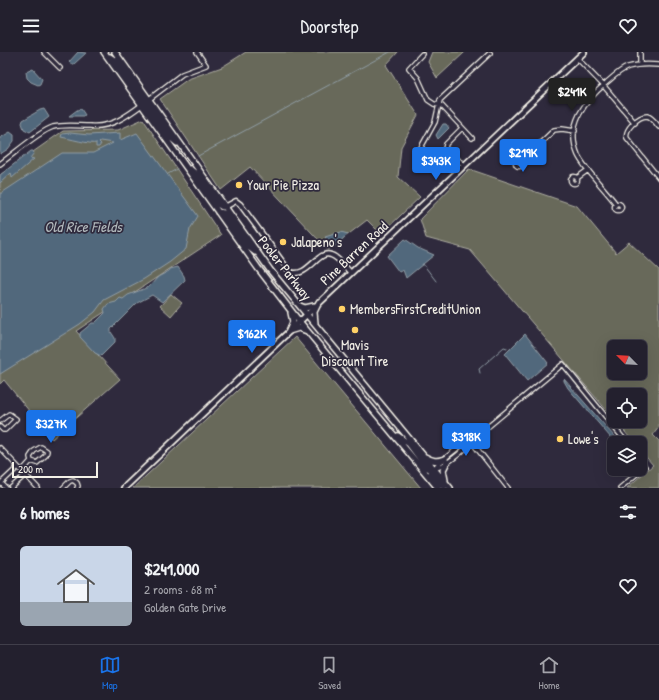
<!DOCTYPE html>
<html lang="en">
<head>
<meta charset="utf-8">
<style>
  :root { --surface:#23202e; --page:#2b2836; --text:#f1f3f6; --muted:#a3a3aa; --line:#403e4a; --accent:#1a73e8 }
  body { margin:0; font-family:"Patrick Hand",sans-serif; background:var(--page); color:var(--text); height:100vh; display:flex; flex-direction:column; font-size:15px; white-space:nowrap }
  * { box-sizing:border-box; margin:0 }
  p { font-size:13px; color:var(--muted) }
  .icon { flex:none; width:22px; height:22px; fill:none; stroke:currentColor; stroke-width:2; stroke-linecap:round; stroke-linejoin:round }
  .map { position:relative; height:436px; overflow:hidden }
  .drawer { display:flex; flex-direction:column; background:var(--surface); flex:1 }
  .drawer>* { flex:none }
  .needle { width:26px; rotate:294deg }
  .tools { position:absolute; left:607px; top:288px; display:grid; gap:8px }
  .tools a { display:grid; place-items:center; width:40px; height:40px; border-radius:6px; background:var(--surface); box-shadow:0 4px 16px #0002,0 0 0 1px var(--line); font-size:20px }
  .scale { position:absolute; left:12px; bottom:10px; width:86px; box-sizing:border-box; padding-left:4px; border:2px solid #f4f1e8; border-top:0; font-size:11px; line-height:14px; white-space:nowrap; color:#f4f1e8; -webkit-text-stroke:3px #2f2a3d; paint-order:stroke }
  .price { position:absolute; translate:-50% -34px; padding:0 9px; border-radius:4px; background:var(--accent); color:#fff; font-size:13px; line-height:26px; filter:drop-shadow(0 1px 2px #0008) }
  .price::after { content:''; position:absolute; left:50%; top:24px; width:12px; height:9px; margin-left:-6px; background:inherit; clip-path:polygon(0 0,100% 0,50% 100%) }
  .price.active { background:#222; color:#fff }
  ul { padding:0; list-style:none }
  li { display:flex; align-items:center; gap:12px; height:100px; padding:0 20px }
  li+li { border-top:1px solid var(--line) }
  li span { display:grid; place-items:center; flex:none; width:112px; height:80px; border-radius:6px; color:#555 }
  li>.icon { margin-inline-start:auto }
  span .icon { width:48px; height:48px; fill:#fffc; stroke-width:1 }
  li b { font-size:17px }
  h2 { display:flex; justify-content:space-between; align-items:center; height:48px; padding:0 20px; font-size:17px }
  header { display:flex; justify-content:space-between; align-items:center; height:52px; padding:0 20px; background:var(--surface); font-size:18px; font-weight:600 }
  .tabs { display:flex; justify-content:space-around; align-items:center; height:56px; border-top:1px solid var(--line); background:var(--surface); font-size:11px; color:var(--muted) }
  .tabs a { display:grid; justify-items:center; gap:2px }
  .tabs .active { color:var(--accent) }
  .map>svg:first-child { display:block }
</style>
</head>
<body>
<header><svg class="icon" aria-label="menu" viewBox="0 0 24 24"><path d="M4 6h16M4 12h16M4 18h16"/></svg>Doorstep<svg class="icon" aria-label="heart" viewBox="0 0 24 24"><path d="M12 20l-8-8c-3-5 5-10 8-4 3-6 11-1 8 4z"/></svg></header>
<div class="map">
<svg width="659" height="436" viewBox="0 0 659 436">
  <rect width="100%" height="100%" fill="#2f2a3d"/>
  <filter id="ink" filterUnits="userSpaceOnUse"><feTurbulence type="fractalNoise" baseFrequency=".025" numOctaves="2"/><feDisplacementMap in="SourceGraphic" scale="8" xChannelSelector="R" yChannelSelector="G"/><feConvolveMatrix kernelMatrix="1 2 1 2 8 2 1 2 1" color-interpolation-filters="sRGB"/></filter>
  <g filter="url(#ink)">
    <path fill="#67695a" stroke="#aeada1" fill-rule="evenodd" d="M246,0H398L386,13L418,63L401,95L398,125L420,145L381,182L367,168L328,198L250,115L221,138L160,47L188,27L222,15Z
      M432,0H465L437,26L428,10Z
      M143,67L221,183L76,279L120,327L52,387L4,328L0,332V123L63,79L118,78Z
      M469,117L577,154L616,201L629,190L659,218V375L653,383L659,389V436H627L653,413L640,398V391H634L616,369H640V343H614V367L470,198L426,186L420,167ZM614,295H640V321H614Z
      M171,242L182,251L171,264L160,254Z
      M295,285L421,436H133Z"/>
    <path fill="#51687c" stroke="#929fa7" d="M78,0L86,1L74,12H71L69,10Z
      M33,17L42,27L40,32L38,33L31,30L27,26L26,20Z
      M44,57L49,65L30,80L24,77L22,71L23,68L40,58Z
      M81,57L85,63L83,64H69L77,58Z
      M443,72H446L449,76L438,87L436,83Z
      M10,80L14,83V89L8,97L0,102V86Z
      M70,81L89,83L120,81V88L137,81L198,164L190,177L186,197L170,210L144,227L104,248L95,260L80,272L0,322V142L62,101H93L113,91L100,89L99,90L101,92L99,95H96V91C92,93 67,86 61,85L62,82Z
      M31,99H33L34,101L30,106L34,107L12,126L11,121L0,131V123Z
      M341,180L348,182L334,195L325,185Z
      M405,187L418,196L434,203L406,226L403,218L399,220L387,204Z
      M178,215L184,224L185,228L162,250L152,243L137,251L111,277V280L115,286V290L101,304L95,301L80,285V281L92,271H95L105,261L104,257L108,252L116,250L120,246L123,247L128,243L149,235L158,225L169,219L170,217Z
      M525,282L548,311L527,329L505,302Z
      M564,327L614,384L613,387L611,386L568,336L564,329Z"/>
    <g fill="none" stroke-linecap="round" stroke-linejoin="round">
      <path stroke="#929fa7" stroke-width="1" d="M198,104L390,0
        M168,122L177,117
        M423,212L436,229
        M480,321L479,317L504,295L510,297"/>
      <defs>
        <path id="minor" d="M44,0L60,16
          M640,0V13
          M422,2L409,16L418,26L428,48L434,52L442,54L472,86
          M577,6L603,33L635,71
          M148,48L182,22L206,13L197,0
          M659,75C656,71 652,65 647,64C638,64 624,78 627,86L659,126
          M445,97L432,109L419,114L417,110L419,99L435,70L440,48L490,1
          M450,102L445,97L446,92L462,76
          M453,103L464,113
          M451,104L454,109L461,116
          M515.5 111a3.5 3.5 0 1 1 7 0a3.5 3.5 0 1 1-7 0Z
          M522,109L554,78L562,77L575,79
          M0,112C14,102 38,80 53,75C65,72 78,74 90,74C111,76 127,64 143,52
          M570.5 128a3.5 3.5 0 1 1 7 0a3.5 3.5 0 1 1-7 0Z
          M577,126L588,118
          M614.5 155a3.5 3.5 0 1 1 7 0a3.5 3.5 0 1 1-7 0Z
          M616,152C606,138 585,118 578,103C565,73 585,49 606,31C613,25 620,18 628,15C638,12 649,12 659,13
          M0,369L9,362L16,367L5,378H3L0,375
          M471,389L508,436
          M0,396L38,436
          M434,417C445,414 465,399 471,389L563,312L627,391
          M434,417L437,413L465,390L471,389
          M22,419L31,409L30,405L34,399L41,395L47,399L46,403L37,411L31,409
          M1,431L6,436
          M0,432L18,415
          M11,436L25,423
          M63,436L70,429L73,428L77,431L78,434L77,436
          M620,436L645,415L640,408"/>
        <path id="tertiary" d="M225,155L236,149L240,152L290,220C308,227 318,197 331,203C338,205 345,215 350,220"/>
        <path id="secondary" d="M124,436L584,0"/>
        <path id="primary" d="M104,0L258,216L299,269L438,436
          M115,0L270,218L450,436
          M110,5L116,9L170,85L177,91
          M190,117L197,123L219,153L222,155H225
          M218,160L224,161L246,193L255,200
          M300,254L305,256L314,254
          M315,271L314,260L319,250
          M289,279L293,270L291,261
          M289,279L299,276L307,279
          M398,384L409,392L427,416L430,417H434
          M425,405C432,409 437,410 445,407
          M431,420L444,436
          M445,428L443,418L447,410"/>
      </defs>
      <use href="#minor" stroke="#f4f1e8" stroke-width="6"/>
      <use href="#tertiary" stroke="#f4f1e8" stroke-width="7"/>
      <use href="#secondary" stroke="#f4f1e8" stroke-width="8"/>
      <use href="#primary" stroke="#f4f1e8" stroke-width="8"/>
      <use href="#minor" stroke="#2f2a3d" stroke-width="3.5"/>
      <use href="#tertiary" stroke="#2f2a3d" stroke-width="4"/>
      <use href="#secondary" stroke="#2f2a3d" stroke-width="4.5"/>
      <use href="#primary" stroke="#2f2a3d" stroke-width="5"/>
    </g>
  </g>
  <g fill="#ffd166" stroke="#2f2a3d" stroke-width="1.5">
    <circle cx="239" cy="133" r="4"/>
    <circle cx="283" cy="190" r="4"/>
    <circle cx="342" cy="257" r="4"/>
    <circle cx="355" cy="278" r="4"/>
    <circle cx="560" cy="387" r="4"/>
  </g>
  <g text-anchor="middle" stroke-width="3.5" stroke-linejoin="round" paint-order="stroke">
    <g font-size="14" fill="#f4f1e8" stroke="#2f2a3d" text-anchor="start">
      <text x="247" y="138">Your Pie Pizza</text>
      <text x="291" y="195">Jalapeno's</text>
      <text x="350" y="262">MembersFirstCreditUnion</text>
      <text x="355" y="298" text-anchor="middle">Mavis<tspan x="355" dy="16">Discount Tire</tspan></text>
      <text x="568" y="392">Lowe's</text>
    </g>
    <g font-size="14" fill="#f4f1e8" stroke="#2f2a3d">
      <text transform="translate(354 201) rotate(-43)" y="5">Pine Barren Road</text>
      <text transform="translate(285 216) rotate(52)" y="5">Pooler Parkway</text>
    </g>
    <g font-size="15" font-style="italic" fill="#b3babd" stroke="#2f2a3d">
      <text x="83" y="180">Old Rice Fields</text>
    </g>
  </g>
</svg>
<div class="tools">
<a><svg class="needle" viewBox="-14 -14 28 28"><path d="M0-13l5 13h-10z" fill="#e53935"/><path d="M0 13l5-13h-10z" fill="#a3a3aa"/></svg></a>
<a><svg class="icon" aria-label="locate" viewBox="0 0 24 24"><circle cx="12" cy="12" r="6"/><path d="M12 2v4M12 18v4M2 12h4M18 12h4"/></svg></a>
<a><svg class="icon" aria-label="layers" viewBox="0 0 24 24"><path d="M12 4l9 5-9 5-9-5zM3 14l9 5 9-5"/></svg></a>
</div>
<div class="scale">200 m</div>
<b class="price active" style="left:572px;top:60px">$241K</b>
<b class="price" style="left:523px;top:121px">$219K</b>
<b class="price" style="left:436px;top:129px">$343K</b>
<b class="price" style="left:252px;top:302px">$162K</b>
<b class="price" style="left:51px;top:392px">$327K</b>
<b class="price" style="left:466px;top:405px">$318K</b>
</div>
<section class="drawer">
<h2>6 homes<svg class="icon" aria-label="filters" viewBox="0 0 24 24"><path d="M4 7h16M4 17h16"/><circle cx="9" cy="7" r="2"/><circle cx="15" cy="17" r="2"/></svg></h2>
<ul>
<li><span style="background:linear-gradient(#c9d6e8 70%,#9aa5b1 0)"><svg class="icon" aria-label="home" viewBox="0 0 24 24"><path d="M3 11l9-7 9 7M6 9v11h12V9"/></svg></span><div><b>$241,000</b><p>2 rooms · 68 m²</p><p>Golden Gate Drive</p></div><svg class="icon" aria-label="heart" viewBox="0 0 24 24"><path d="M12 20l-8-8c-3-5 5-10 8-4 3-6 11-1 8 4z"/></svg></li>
</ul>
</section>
<nav class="tabs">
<a class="active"><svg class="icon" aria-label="map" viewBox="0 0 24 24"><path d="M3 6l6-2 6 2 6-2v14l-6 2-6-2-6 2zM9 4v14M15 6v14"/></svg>Map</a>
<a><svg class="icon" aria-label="saved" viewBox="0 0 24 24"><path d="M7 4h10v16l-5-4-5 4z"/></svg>Saved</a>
<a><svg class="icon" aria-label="home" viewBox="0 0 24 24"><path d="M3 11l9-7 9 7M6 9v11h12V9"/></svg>Home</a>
</nav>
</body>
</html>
